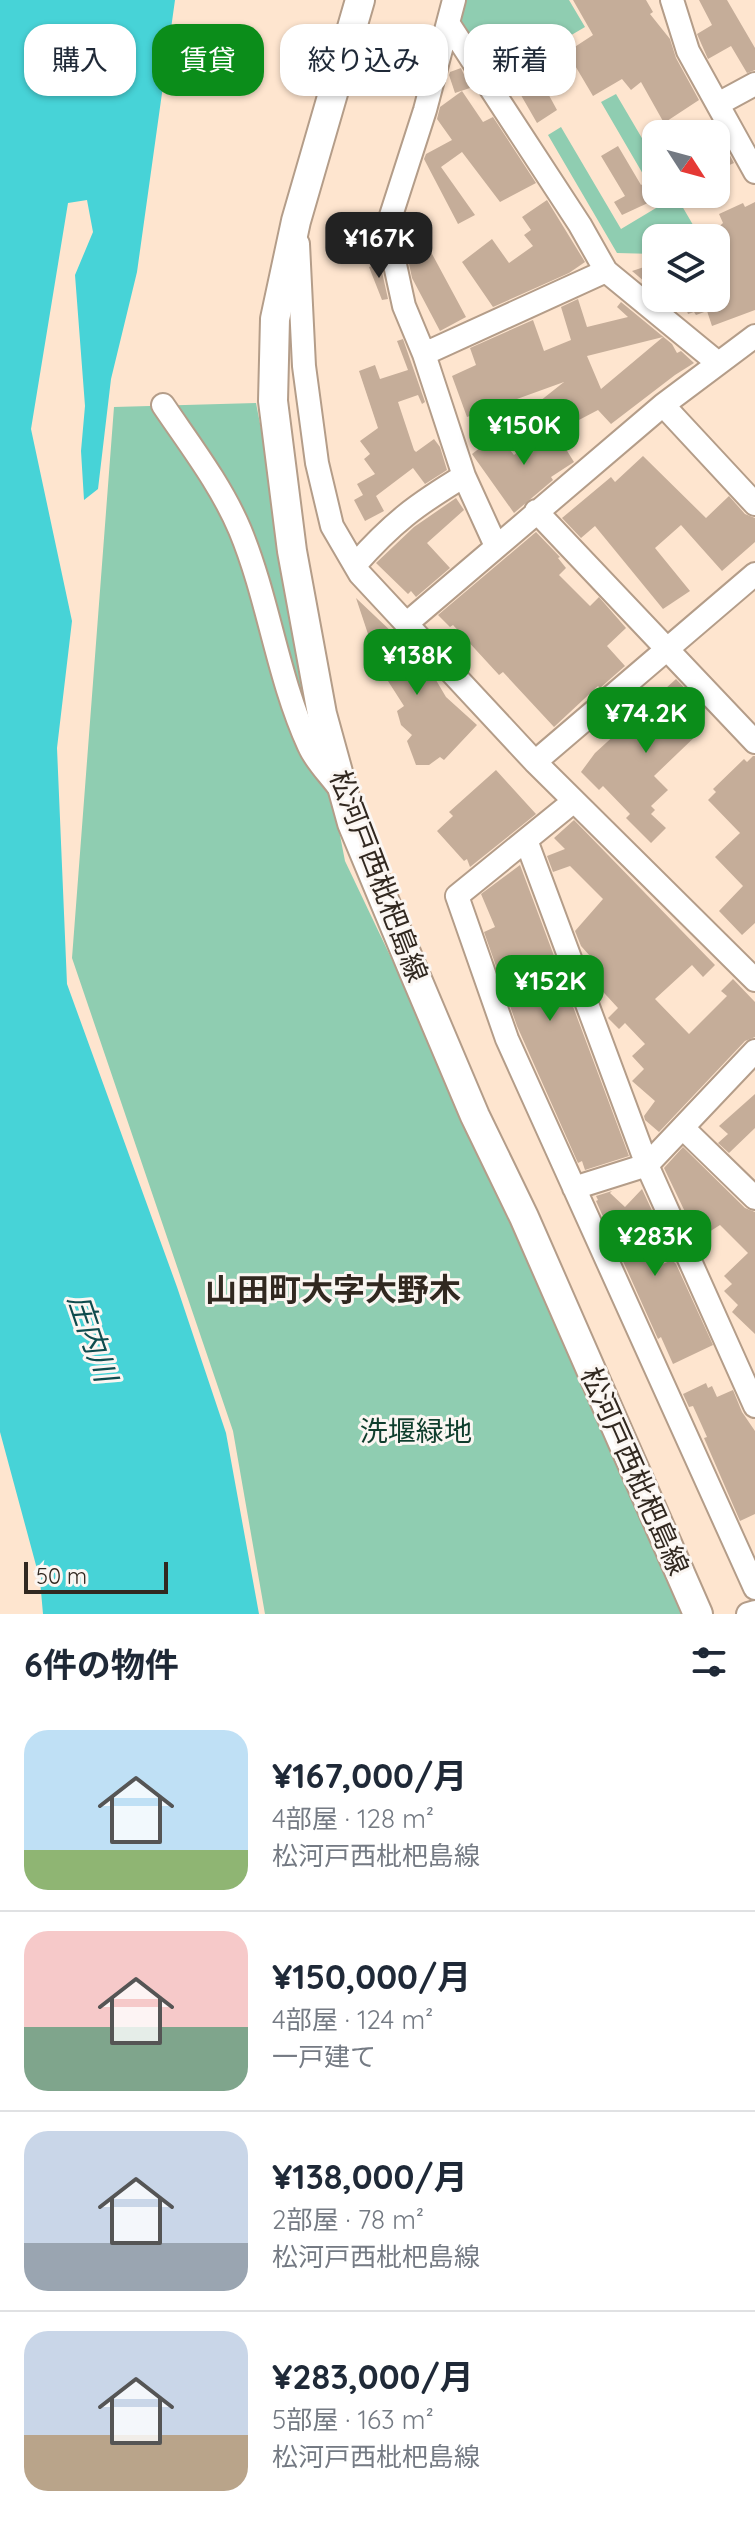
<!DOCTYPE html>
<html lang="ja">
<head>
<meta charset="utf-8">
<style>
  :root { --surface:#fff; --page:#f2f2f3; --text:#1f2937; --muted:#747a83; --line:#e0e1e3; --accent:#0b8d1a }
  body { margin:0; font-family:Quicksand,"Noto Sans JP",sans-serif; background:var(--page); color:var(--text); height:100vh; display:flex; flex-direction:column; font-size:30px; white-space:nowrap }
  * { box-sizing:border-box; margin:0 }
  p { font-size:26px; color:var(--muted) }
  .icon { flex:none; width:44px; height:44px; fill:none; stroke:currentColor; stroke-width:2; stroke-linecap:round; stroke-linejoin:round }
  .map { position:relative; height:1614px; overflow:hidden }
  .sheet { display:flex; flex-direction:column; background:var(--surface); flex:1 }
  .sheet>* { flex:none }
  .guide { position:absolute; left:24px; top:24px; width:708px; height:72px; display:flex; gap:16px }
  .needle { width:52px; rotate:126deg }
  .fabs { position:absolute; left:642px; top:120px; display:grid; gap:16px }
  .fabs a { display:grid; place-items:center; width:88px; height:88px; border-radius:16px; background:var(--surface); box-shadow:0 2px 6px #0004; font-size:40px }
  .scale { position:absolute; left:24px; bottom:20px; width:144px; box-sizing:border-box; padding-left:8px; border:4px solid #312820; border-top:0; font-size:22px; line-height:28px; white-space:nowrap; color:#312820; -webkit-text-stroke:6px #fbf6f2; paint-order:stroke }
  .price { position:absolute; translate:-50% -68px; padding:0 18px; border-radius:16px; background:var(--accent); color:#fff; font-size:26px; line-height:52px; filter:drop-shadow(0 2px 4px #0008) }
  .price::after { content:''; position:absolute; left:50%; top:48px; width:24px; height:18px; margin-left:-12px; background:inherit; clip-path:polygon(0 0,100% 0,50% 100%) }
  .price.selected { background:#222; color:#fff }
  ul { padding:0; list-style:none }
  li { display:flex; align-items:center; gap:24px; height:200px; padding:0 24px }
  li+li { border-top:2px solid var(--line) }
  li span { display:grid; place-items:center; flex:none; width:224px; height:160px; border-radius:24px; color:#555 }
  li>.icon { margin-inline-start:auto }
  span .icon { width:96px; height:96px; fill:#fffc; stroke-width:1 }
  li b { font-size:34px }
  h2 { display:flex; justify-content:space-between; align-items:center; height:96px; padding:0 24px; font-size:34px }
  .tag { padding:0 28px; border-radius:24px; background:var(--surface); box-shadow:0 2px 6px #0004; font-size:28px; line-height:72px }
  .tag.selected { background:var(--accent); color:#fff }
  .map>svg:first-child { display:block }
</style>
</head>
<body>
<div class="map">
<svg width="755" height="1614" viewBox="0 0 755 1614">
  <rect width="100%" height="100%" fill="#fee5cf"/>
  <path fill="#8fcdb1" d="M465,0H569L585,27L495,80L458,18Z
    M616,94L656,162V194H675L696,230L682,238H656L655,254L617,253L548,135L561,127L621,229L661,205L601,102Z
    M256,403L345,861L572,1338L686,1614H265L233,1431L72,958L114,407Z"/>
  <path fill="#47d3d7" d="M0,0H175L137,272L111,379L98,489L84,500L81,451L85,406L75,275L93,232L87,200L68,203L31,429L72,621L57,748L67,984L177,1287L226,1433L259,1614H43L40,1580L0,1432Z"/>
  <path fill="#c5ad99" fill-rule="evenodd" d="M573,0H646L653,12L650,14L670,39L676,58L699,100L664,123L641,82L631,90L622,79L593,96L567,52L593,35Z
    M699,0H727L755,48V70L747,73L731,46L708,59L697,34L712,25Z
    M461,68L470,88L455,93L449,75L450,72Z
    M539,77L557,110L537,123L518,90Z
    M462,91L483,122L493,117L536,183L500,202L462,152L441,167L475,215L458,224L424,159L426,154L452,140L437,119L440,107Z
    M618,146L641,185L651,179L656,194H659L649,200L650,202L622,215L614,202L625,196L601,156Z
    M727,150L734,163L716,171V156Z
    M547,200L585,262L569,273L493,307L462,262L492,239L509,263L533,246L524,235L531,230L522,217Z
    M755,202V310L712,326L707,311L696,315L694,312L688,314L682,298H716V238L711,234L723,223L719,214L743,203L745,207Z
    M417,226L466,317L440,331L412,278L406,249L409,248L403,231Z
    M380,263L388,299L382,300L369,267Z
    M656,263V279L645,282L632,271Z
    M578,299L587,327L628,317L617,307L621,302L672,344L677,353L681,351L694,363L675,375L611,424L598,410L556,432L540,401L564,382L467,417L452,376L476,365L470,348L533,320L544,351L571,340L561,307ZM663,337L601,389L587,356Z
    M403,339L425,402L422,404L418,395L398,402L414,450L416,452L434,439L440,447L447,470L425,484L413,468L376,496L384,511L365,521L354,500L363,495L357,484L375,474L364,459L370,454L360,441L378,428L359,371L375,365L380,379L408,370L397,341Z
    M551,425L574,462L551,477L553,480L514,513L472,454L490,440L494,446L502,440L514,455Z
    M643,456L706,518L729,496L745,514L755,518V542L722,571L681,525L655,548L690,591L663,609L595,526L581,538L562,518L611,477L615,482Z
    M456,498L464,510L427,543L450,568L416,597L411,591L408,594L376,563L414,527Z
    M536,532L560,557L558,558L566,568L559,575L590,606L599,597L626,628L607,646L625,666L600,688L598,686L554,727L503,672L499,675L453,625L450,627L438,615Z
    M356,598L414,653L427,670H430L446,697L477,725L444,760L440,757L429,765H416L407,741L412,735L401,725L397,711L404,706L379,667Z
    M676,679L705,709L693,720L702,730L654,776L668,790L651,806L655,810L651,814L666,828L651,843L626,818L630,814L603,786L599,790L581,772L595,753Z
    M753,756H755V923L742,935L719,911L743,886L715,857L740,833L708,800L716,792L713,789L744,759L747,762Z
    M496,770L536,814L470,867L467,859L464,861L437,831L453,816L449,812Z
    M574,820L715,965L703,977L692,965L655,999L689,1034L727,996L721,991L733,979L755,1002V1037L745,1041L659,1132L645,1120L644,1116L655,1101L632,1081L644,1069L632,1056L645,1044L625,1023L619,1029L608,1018L618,1008L594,982L591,974L599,966L581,946L575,931L603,899L570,866L553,872L547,856L565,849L554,838Z
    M520,865L629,1156L585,1170L582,1161L578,1163L517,1026L484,932L495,927L481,894Z
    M755,1094V1128L729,1153L718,1143L728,1134L719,1126Z
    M683,1147L745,1208L755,1212V1334L732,1312L738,1305L724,1291L732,1284L724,1276L748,1253L720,1225L698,1239L664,1168Z
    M642,1189L662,1232L639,1242L651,1269L672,1260L676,1264L713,1345L673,1364L661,1337L658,1339L596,1201L598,1200L596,1196L612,1191L610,1193L625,1207Z
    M706,1383L708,1388L712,1386L717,1397L733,1390L742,1412L755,1431V1514L740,1521L704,1438L707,1437L693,1406L689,1407L683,1394Z"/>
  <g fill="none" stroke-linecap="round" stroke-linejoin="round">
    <defs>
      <path id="minor" d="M454,0L425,110L387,228L404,306L424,354L464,476L496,546
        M672,0L688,51L755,172
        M448,23L580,225L606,271L718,363
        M718,104L755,84
        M298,244L304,366L317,463L332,526L360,574L535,762L755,980
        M424,354L606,271
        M163,405C190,445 221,485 240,530C269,600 277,676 309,746C315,760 328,773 337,785
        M663,405L755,504
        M536,511L755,742
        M355,565C392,523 416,505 464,476
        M406,624L663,405L755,336
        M535,762L755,574
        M574,801L457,896L507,1039L755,1588
        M526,840L647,1165L755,1406
        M683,1128L755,1198
        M574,1188L647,1165L755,1051
        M748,1614L755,1612"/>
      <path id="major" d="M360,0L296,221L275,319L273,401L292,551L322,714L352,823L414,972L475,1116L524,1217L698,1614"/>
    </defs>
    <use href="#minor" stroke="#b49d89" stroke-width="26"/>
    <use href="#major" stroke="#b49d89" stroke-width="32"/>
    <use href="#minor" stroke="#fff" stroke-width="22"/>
    <use href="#major" stroke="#fff" stroke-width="28"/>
  </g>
  <g text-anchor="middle" stroke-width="6" stroke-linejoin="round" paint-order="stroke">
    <g font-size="28" fill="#312820" stroke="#fbf6f2">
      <text transform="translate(379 876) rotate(69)" y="10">松河戸西枇杷島線</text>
      <text transform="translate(635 1471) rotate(66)" y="10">松河戸西枇杷島線</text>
    </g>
    <g font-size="28" fill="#0e3d2c" stroke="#fbf6f2">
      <text x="416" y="1441">洗堰緑地</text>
    </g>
    <g font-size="30" font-style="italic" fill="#0e4b4d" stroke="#fbf6f2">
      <text transform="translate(92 1338) rotate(71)" y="10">庄内川</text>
    </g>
    <g font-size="32" font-weight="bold" fill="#312820" stroke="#fbf6f2">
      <text x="333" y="1301">山田町大字大野木</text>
    </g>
  </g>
</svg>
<div class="fabs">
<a><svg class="needle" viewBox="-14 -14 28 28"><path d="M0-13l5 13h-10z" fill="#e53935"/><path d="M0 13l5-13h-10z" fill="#747a83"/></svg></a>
<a><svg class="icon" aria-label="layers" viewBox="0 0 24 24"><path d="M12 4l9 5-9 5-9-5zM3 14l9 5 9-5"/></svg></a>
</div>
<div class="scale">50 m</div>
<b class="price selected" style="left:379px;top:280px">¥167K</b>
<b class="price" style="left:524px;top:467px">¥150K</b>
<b class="price" style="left:417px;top:697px">¥138K</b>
<b class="price" style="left:646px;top:755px">¥74.2K</b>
<b class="price" style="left:550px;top:1023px">¥152K</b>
<b class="price" style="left:655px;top:1278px">¥283K</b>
<div class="guide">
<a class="tag">購入</a>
<a class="tag selected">賃貸</a>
<a class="tag">絞り込み</a>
<a class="tag">新着</a>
</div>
</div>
<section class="sheet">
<h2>6件の物件<svg class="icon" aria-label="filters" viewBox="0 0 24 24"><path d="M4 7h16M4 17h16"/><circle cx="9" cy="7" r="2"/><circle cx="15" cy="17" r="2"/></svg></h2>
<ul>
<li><span style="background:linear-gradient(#bfe0f5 75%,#8fb573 0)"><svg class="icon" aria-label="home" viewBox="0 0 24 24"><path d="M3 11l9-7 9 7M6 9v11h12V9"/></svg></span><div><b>¥167,000/月</b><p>4部屋 · 128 m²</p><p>松河戸西枇杷島線</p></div></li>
<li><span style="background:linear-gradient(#f6c9c9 60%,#7fa58c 0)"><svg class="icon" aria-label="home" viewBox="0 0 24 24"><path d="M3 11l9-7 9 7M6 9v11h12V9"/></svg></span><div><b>¥150,000/月</b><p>4部屋 · 124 m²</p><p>一戸建て</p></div></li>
<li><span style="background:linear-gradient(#c9d6e8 70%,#9aa5b1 0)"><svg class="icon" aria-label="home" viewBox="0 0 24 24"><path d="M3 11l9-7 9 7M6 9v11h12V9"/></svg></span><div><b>¥138,000/月</b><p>2部屋 · 78 m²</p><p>松河戸西枇杷島線</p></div></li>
<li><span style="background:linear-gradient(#c9d6e8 65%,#b9a48a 0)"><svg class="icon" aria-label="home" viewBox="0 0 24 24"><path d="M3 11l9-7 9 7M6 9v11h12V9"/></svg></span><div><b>¥283,000/月</b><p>5部屋 · 163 m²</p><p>松河戸西枇杷島線</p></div></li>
</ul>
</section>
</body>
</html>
